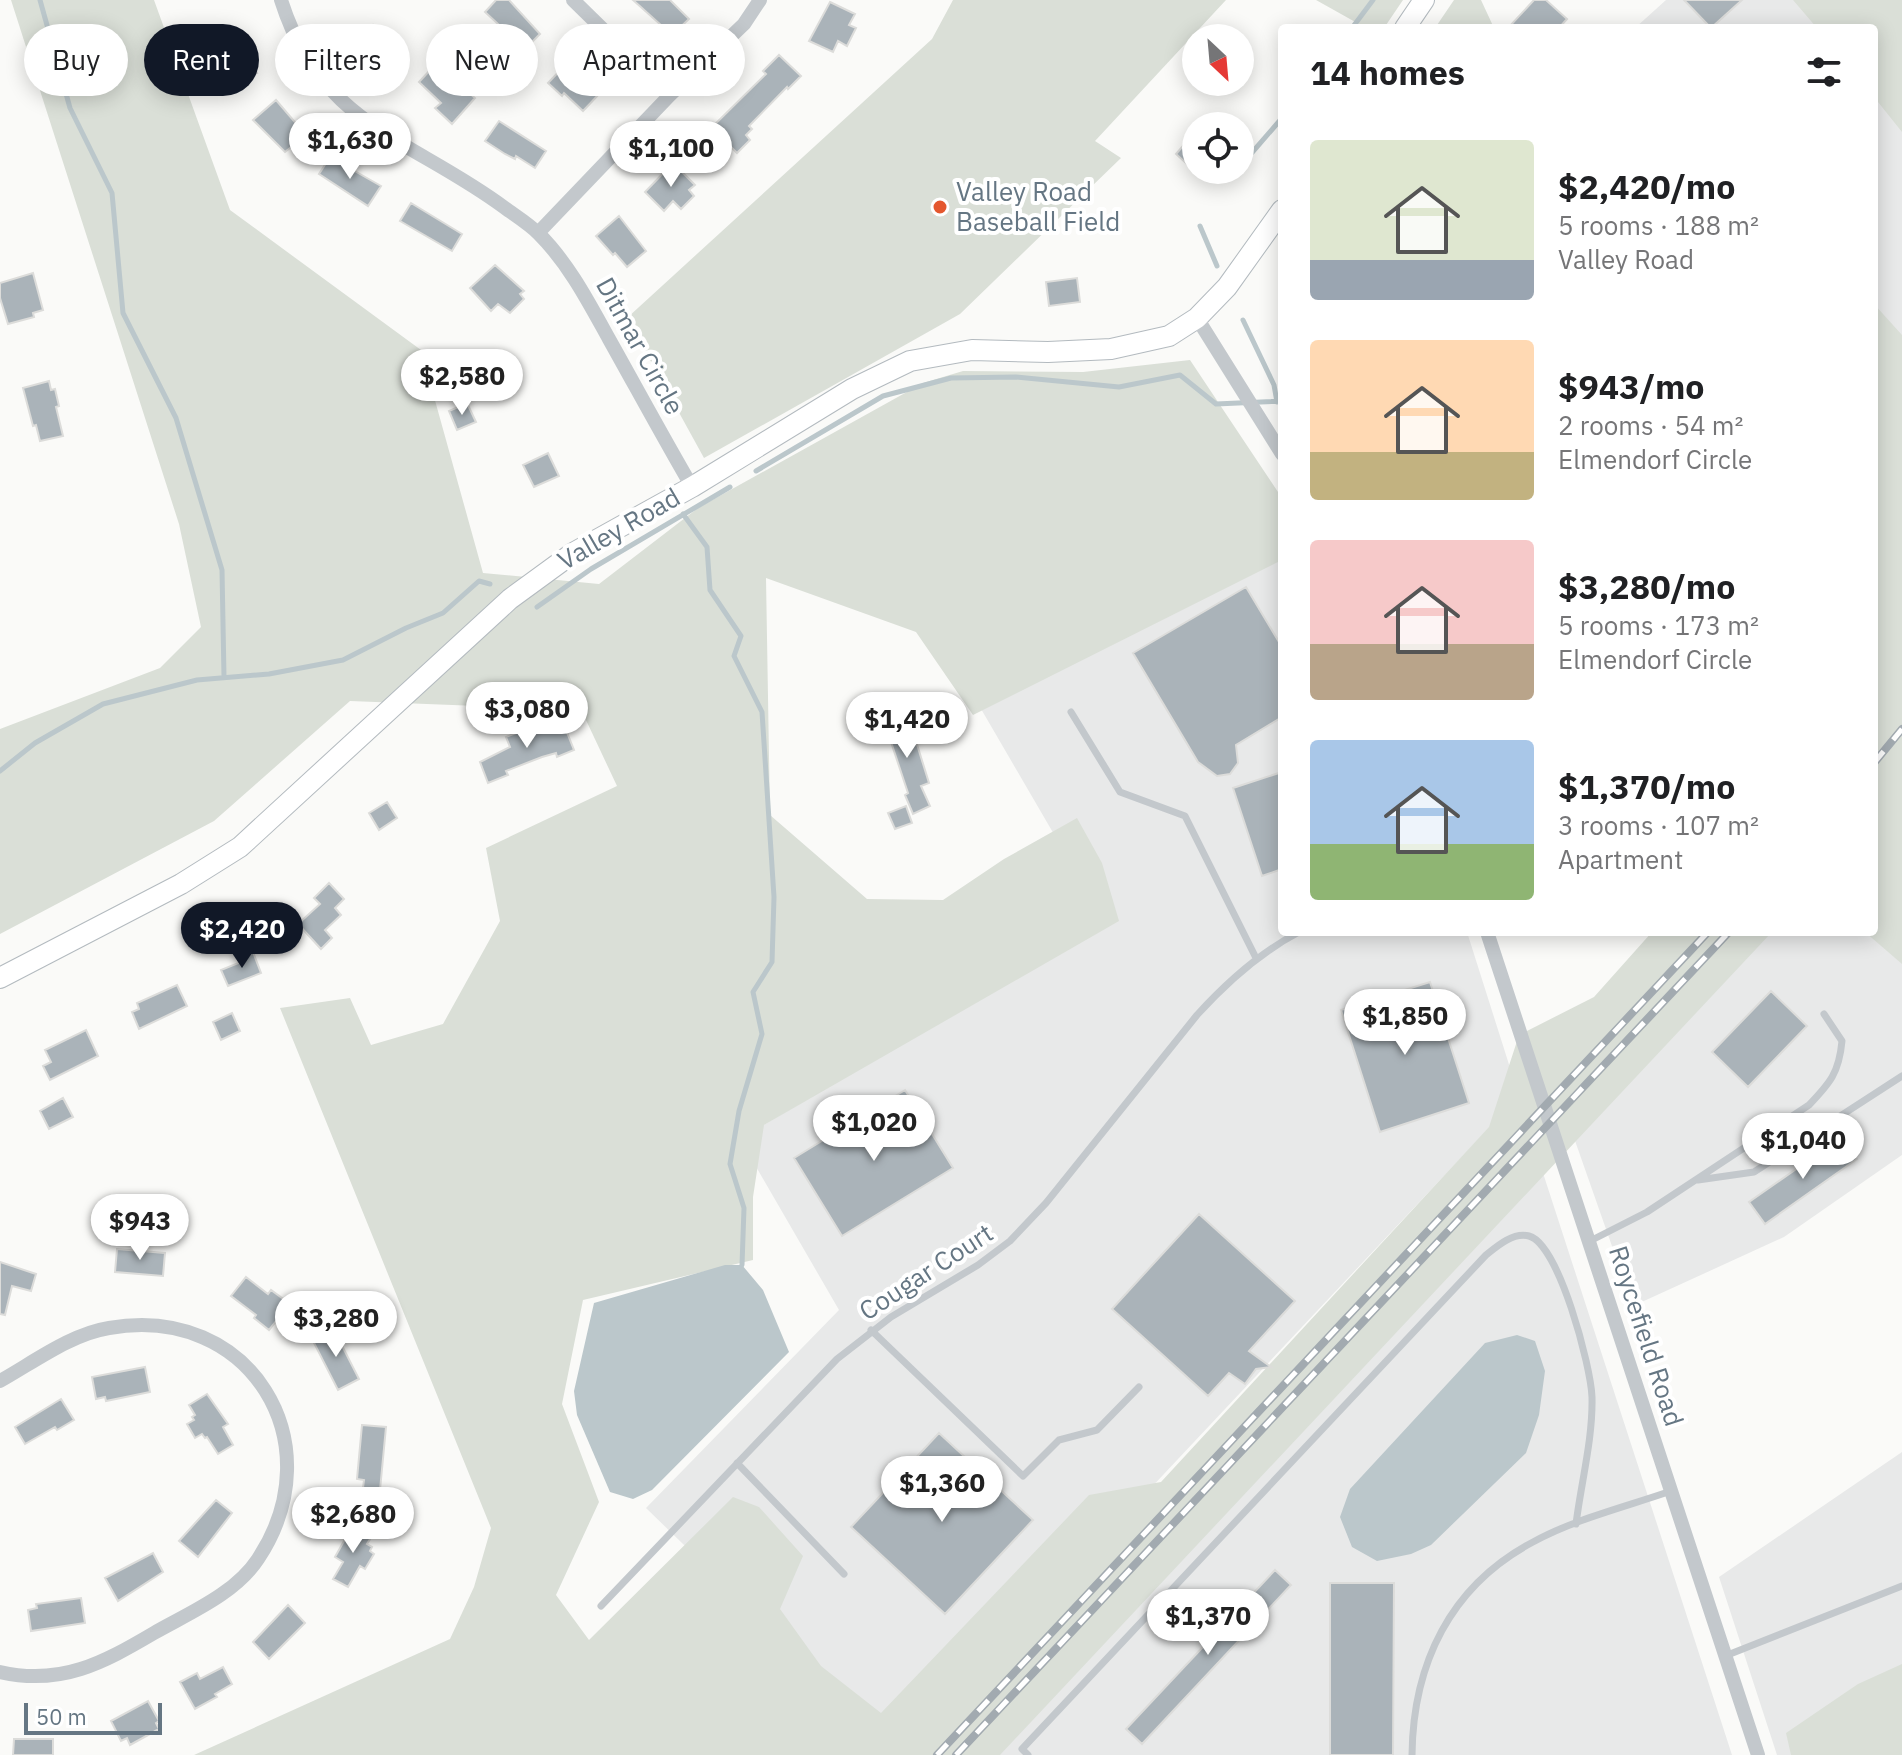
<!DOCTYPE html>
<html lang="en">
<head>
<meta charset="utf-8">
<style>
  :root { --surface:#fff; --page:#f6f6f6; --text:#202124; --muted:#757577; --accent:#111827 }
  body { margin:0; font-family:"IBM Plex Sans",sans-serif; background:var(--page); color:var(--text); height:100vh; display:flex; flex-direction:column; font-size:30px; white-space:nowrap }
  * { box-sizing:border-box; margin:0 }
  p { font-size:26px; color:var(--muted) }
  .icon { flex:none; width:44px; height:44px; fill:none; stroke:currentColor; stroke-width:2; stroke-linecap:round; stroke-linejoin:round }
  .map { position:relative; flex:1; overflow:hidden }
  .drawer { position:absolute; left:1278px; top:24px; width:600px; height:912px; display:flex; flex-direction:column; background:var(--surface); border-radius:8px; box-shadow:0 4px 20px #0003 }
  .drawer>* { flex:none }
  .banner { position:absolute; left:24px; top:24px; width:760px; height:72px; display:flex; gap:16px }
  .needle { width:52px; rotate:154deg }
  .tools { position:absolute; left:1182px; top:24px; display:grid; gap:16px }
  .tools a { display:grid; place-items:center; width:72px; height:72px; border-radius:50%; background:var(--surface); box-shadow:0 4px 20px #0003; font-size:40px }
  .scale { position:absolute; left:24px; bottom:20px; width:138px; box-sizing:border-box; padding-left:8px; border:4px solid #657683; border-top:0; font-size:22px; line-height:28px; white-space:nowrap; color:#657683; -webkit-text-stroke:6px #fff; paint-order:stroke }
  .price { position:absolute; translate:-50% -68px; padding:0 18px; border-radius:28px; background:#fff; color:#222; font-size:26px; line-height:52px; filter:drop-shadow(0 2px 4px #0008) }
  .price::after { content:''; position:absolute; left:50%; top:48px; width:24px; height:18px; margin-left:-12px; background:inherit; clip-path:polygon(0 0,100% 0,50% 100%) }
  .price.active { background:var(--accent); color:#fff }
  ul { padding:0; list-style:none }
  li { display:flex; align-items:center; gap:24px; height:200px; padding:0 32px }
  li span { display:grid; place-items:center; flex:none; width:224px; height:160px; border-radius:8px; color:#555 }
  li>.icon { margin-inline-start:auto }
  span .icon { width:96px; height:96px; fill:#fffc; stroke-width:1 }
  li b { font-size:34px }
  h2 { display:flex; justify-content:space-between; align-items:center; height:96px; padding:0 32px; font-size:34px }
  .chip { padding:0 28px; border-radius:36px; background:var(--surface); box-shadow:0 4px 20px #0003; font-size:28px; line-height:72px }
  .chip.active { background:var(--accent); color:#fff }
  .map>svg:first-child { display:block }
</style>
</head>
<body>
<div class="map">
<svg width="1902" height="1755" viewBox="0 0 1902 1755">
  <rect width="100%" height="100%" fill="#fafaf8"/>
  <path fill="#e8e9e9" d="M1666,0H1803L1829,28H1635Z
    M1874,76L1902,106V343L1874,311Z
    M1282,533V932H1467L1519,1096L900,1755L646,1508L839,1310L740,1139L1105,922L977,702Z
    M1902,931V1155L1784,1237L1633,1306L1573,1135L1764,932Z
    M1543,1173L1732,1755H995Z
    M1902,1452V1755H1777L1719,1577Z"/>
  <path fill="#dadfd7" d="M11,0H154L230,210L421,350L483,573L599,584L698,508L923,383L963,371L1083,372L1190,360L1282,498V560L973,715L916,632L766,578L770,815L867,899L943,900L1004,859L1077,818L1102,863L1119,921L764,1125L753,1197V1260L583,1300L562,1404L599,1502L556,1595L589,1640L733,1497L759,1507L803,1556L780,1609L821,1666L881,1713L1089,1495L1161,1482L1489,1127L1519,1035L1594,997L1652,932H1772L1000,1755H194L450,1639L474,1587L491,1528L280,1008L350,998L371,1045L443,1024L500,921L486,848L617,786L570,686L526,708L350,701L214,821L0,934V729L160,668L201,627L179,524Z
    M953,0H1226L1095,141L1121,158L960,314L704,458L627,318L932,39Z
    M1316,0H1403L1384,28H1366Z
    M1454,0H1481L1494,28H1435Z
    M1793,0H1902V132L1874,97V28H1817Z
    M1874,304L1902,335V964L1865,932H1874Z
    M1902,1664V1755H1791L1786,1733L1858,1684Z"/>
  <path fill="#bbc7cb" d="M725,1265H742L763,1290L789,1352L652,1490L633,1499L610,1492L577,1415L574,1391L594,1303Z
    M1517,1335L1535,1341L1545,1371L1539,1415L1526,1453L1431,1545L1411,1554L1377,1561L1352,1547L1340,1517L1350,1489L1485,1343Z"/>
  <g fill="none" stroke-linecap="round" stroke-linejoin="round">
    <path stroke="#bbc7cb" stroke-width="5" d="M40,0L70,108L112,193L123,313L176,418L222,570L224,677
      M1352,28L1373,0
      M1243,163L1282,118
      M1200,226L1217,266
      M1243,320L1274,385L1277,402
      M756,471L883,396L951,378L1016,377L1119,387L1180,375L1216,404L1282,401
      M683,514L707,547L710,590L741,636L734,656L762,712L774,897L772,962L753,992L762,1034L739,1111L730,1164L744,1208L742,1265
      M537,607L591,569L730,487
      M0,771L35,743L103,704L197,680L269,674L343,660L406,628L443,613L479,581L490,584"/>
  </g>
  <path fill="#aab3b9" stroke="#dcdcda" stroke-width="2" d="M496,0H509L540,34L525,49L485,12Z
    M633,0H670L689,19L672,35Z
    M1534,0H1546L1567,19L1559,28H1508Z
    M1684,0H1742L1711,28Z
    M830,2L855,14L849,25L856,28L847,46L838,41L833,52L809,41Z
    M373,25L386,40L382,43L400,63L384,78L351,44Z
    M236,32L257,73L234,83L229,72L220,76L206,46Z
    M779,55L801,76L788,89L787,87L749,126L752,129L746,135L750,140L737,153L729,145L721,154L702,137L766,74L763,71Z
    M569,61L601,92L583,111L564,93L562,96L548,83Z
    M433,67L447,80L450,76L475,98L452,124L435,108L441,103L419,82Z
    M276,100L306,135L285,152L253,120Z
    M499,121L546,151L535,168L516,156L515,159L505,154L485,141Z
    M1196,131V153L1187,164L1176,154Z
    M330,157L381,186L368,206L319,174Z
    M673,163L695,185L689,190L694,196L681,209L673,201L664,211L645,192Z
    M411,203L462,234L452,251L400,221Z
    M619,216L646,251L627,267L615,253L613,255L596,236Z
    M495,265L524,291L520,294L524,299L510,313L498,304L491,311L470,288Z
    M33,273L43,310L33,313L34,317L8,324L0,298V283Z
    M1077,278L1080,302L1049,306L1046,282Z
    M49,381L51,390L55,389L59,406L56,407L63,436L40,441L36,425L33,426L23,388Z
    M467,403L476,422L457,430L449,411Z
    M548,453L559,476L534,487L523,465Z
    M1246,587L1282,647V717L1236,745L1238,763L1230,774L1217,776L1198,762L1133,653Z
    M897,709L906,741L915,738L929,783L921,786L930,806L913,814L905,795L908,793L886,727L879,729L876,716Z
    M541,723L545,732L564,725L574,750L557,757L556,753L542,757L506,771L508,775L488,783L480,762L510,747L506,737Z
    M1282,772V869L1262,876L1233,788Z
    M387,802L397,818L379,830L369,813Z
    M906,806L912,823L895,829L888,813Z
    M329,883L344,899L335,908L341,915L325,930L332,938L321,949L298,924L320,904L314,898Z
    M253,952L261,973L228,986L221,970L241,962L239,957Z
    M1430,982L1469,1103L1380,1132L1341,1010Z
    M177,985L187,1006L139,1029L132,1012L139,1009L137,1003Z
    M1771,991L1807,1026L1748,1087L1712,1052Z
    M232,1013L240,1031L221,1040L213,1022Z
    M86,1030L98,1056L50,1080L43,1066L51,1062L45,1050Z
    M905,1090L953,1168L842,1236L794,1158Z
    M63,1098L73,1117L49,1129L40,1111Z
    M1842,1137L1857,1159L1765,1224L1749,1202Z
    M1199,1214L1295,1301L1249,1351L1271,1367L1256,1369L1245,1384L1229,1373L1208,1396L1112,1309Z
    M117,1249L165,1253L163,1276L115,1272Z
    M0,1262L36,1274L31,1291L12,1286L5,1315L0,1314Z
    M246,1277L268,1294L271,1290L290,1304L269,1330L254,1318L256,1315L231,1296Z
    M333,1328L359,1379L338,1390L312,1339Z
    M145,1367L150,1392L106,1401L105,1397L96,1399L92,1377Z
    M207,1394L228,1424L223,1427L233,1445L218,1454L207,1437L205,1438L202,1434L195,1438L187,1424L194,1420L192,1417L195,1415L189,1405Z
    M61,1399L74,1420L57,1430L55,1427L25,1444L15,1427Z
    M362,1425L386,1427L380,1490L363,1488L364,1480L357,1479Z
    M939,1433L1033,1520L945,1614L851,1527Z
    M216,1500L232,1513L198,1557L179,1541Z
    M353,1525L372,1536L367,1544L372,1547L370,1551L374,1554L365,1569L360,1566L348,1587L333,1579L343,1562L335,1557Z
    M153,1553L163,1572L118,1601L105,1578Z
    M1275,1570L1291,1585L1142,1744L1126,1729Z
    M1330,1583H1394L1393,1755H1330Z
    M81,1598L85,1623L31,1631L28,1610L37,1608L36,1604Z
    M288,1605L305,1623L269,1659L253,1642Z
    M223,1667L232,1684L215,1694L217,1697L195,1709L180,1682L197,1673L200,1679Z
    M148,1701L159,1721L156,1723L159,1729L130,1745L127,1738L121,1741L111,1721Z
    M14,1739H53V1755H13Z"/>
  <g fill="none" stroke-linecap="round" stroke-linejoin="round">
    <defs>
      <path id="secondary" d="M1405,28L1424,0
        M0,978L181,884L240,847L510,599L573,553L692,487L852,389L910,361L972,350L1048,352L1111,349L1169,336L1197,318L1227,287L1282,210"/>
    </defs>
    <use href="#secondary" stroke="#b3babf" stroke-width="22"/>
    <path stroke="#c3c8cc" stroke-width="7" d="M1071,712L1120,792L1185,816L1256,958
      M1698,1180L1754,1172L1902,1076
      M1590,1241L1647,1212L1809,1105C1830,1083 1839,1073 1842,1041L1824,1014
      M871,1330L1023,1476L1059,1440L1097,1430L1139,1387
      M737,1463L844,1574
      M601,1606L837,1359L891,1317L978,1265L1010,1241L1046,1203L1197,1015C1227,982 1259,953 1299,932
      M1725,1656L1902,1586
      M1028,1755L1022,1749L1486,1255C1497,1246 1513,1232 1529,1236C1559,1244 1591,1367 1592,1397C1593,1439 1581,1483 1576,1524
      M1412,1755C1413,1664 1450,1586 1533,1542C1575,1519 1625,1507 1671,1491"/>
    <path stroke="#c3c8cc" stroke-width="14" d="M281,0C321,127 411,138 505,208C516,216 529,224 539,234C569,264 589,303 609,339C637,389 664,439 692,487
      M573,0L670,95
      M538,233L670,95L744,24L760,0
      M1197,318L1282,454
      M1487,932L1758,1755
      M0,1381C34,1362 71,1334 109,1328C250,1303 335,1443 258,1559C235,1594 189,1613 154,1633C103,1663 61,1686 0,1672"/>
    <use href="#secondary" stroke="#fff" stroke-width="20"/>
    <defs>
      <path id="rail" d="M1874,763L1902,729
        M937,1755L1708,932
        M956,1755L1729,932"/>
    </defs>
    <use href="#rail" stroke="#a2aab0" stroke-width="8"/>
    <use href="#rail" stroke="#fff" stroke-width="5" stroke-dasharray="15" stroke-linecap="butt"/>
  </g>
  <circle fill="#e4572e" stroke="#fff" stroke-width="3" cx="940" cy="207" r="8"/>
  <g text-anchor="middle" stroke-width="8" stroke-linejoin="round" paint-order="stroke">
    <g font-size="26" fill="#657683" stroke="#fff" text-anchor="start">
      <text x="956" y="201">Valley Road<tspan x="956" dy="30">Baseball Field</tspan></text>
    </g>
    <g font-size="26" fill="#657683" stroke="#fff">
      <text transform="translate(640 346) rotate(61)" y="9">Ditmar Circle</text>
      <text transform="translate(619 529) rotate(-30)" y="9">Valley Road</text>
      <text transform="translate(926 1272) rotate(-33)" y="9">Cougar Court</text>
      <text transform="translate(1646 1336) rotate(72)" y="9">Roycefield Road</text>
    </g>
  </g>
</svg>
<div class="tools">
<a><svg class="needle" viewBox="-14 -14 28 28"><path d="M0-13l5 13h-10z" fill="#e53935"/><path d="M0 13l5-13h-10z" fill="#757577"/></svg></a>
<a><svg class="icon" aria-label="locate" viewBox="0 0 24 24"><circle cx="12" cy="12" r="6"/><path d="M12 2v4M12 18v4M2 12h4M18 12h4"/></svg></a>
</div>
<div class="scale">50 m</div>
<b class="price" style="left:350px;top:181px">$1,630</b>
<b class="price" style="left:671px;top:189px">$1,100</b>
<b class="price" style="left:462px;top:417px">$2,580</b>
<b class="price" style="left:527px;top:750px">$3,080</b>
<b class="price" style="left:907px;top:760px">$1,420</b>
<b class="price active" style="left:242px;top:970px">$2,420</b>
<b class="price" style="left:1405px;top:1057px">$1,850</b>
<b class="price" style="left:874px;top:1163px">$1,020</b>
<b class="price" style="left:1803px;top:1181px">$1,040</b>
<b class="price" style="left:140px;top:1262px">$943</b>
<b class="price" style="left:336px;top:1359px">$3,280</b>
<b class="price" style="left:942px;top:1524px">$1,360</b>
<b class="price" style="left:353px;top:1555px">$2,680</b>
<b class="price" style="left:1208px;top:1657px">$1,370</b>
<div class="banner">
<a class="chip">Buy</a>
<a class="chip active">Rent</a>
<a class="chip">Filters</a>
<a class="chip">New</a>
<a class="chip">Apartment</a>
</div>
<section class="drawer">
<h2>14 homes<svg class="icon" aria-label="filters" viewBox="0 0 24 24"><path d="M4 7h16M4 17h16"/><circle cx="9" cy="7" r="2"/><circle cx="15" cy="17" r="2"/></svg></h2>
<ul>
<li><span style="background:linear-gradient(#dfe7d0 75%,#9aa5b1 0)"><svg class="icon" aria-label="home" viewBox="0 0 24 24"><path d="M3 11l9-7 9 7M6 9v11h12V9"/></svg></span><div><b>$2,420/mo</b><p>5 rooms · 188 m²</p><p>Valley Road</p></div></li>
<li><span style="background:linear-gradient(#ffd9b3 70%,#c2b280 0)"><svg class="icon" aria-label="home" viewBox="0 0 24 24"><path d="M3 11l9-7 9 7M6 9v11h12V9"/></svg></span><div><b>$943/mo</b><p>2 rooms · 54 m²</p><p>Elmendorf Circle</p></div></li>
<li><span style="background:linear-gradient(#f6c9c9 65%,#b9a48a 0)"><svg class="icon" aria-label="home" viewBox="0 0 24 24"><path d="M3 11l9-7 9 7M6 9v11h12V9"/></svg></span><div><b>$3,280/mo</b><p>5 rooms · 173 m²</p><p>Elmendorf Circle</p></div></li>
<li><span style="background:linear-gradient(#a9c7e8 65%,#8fb573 0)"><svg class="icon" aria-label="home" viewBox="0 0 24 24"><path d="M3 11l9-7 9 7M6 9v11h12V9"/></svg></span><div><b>$1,370/mo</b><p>3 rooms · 107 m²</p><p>Apartment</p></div></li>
</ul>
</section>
</div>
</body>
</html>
